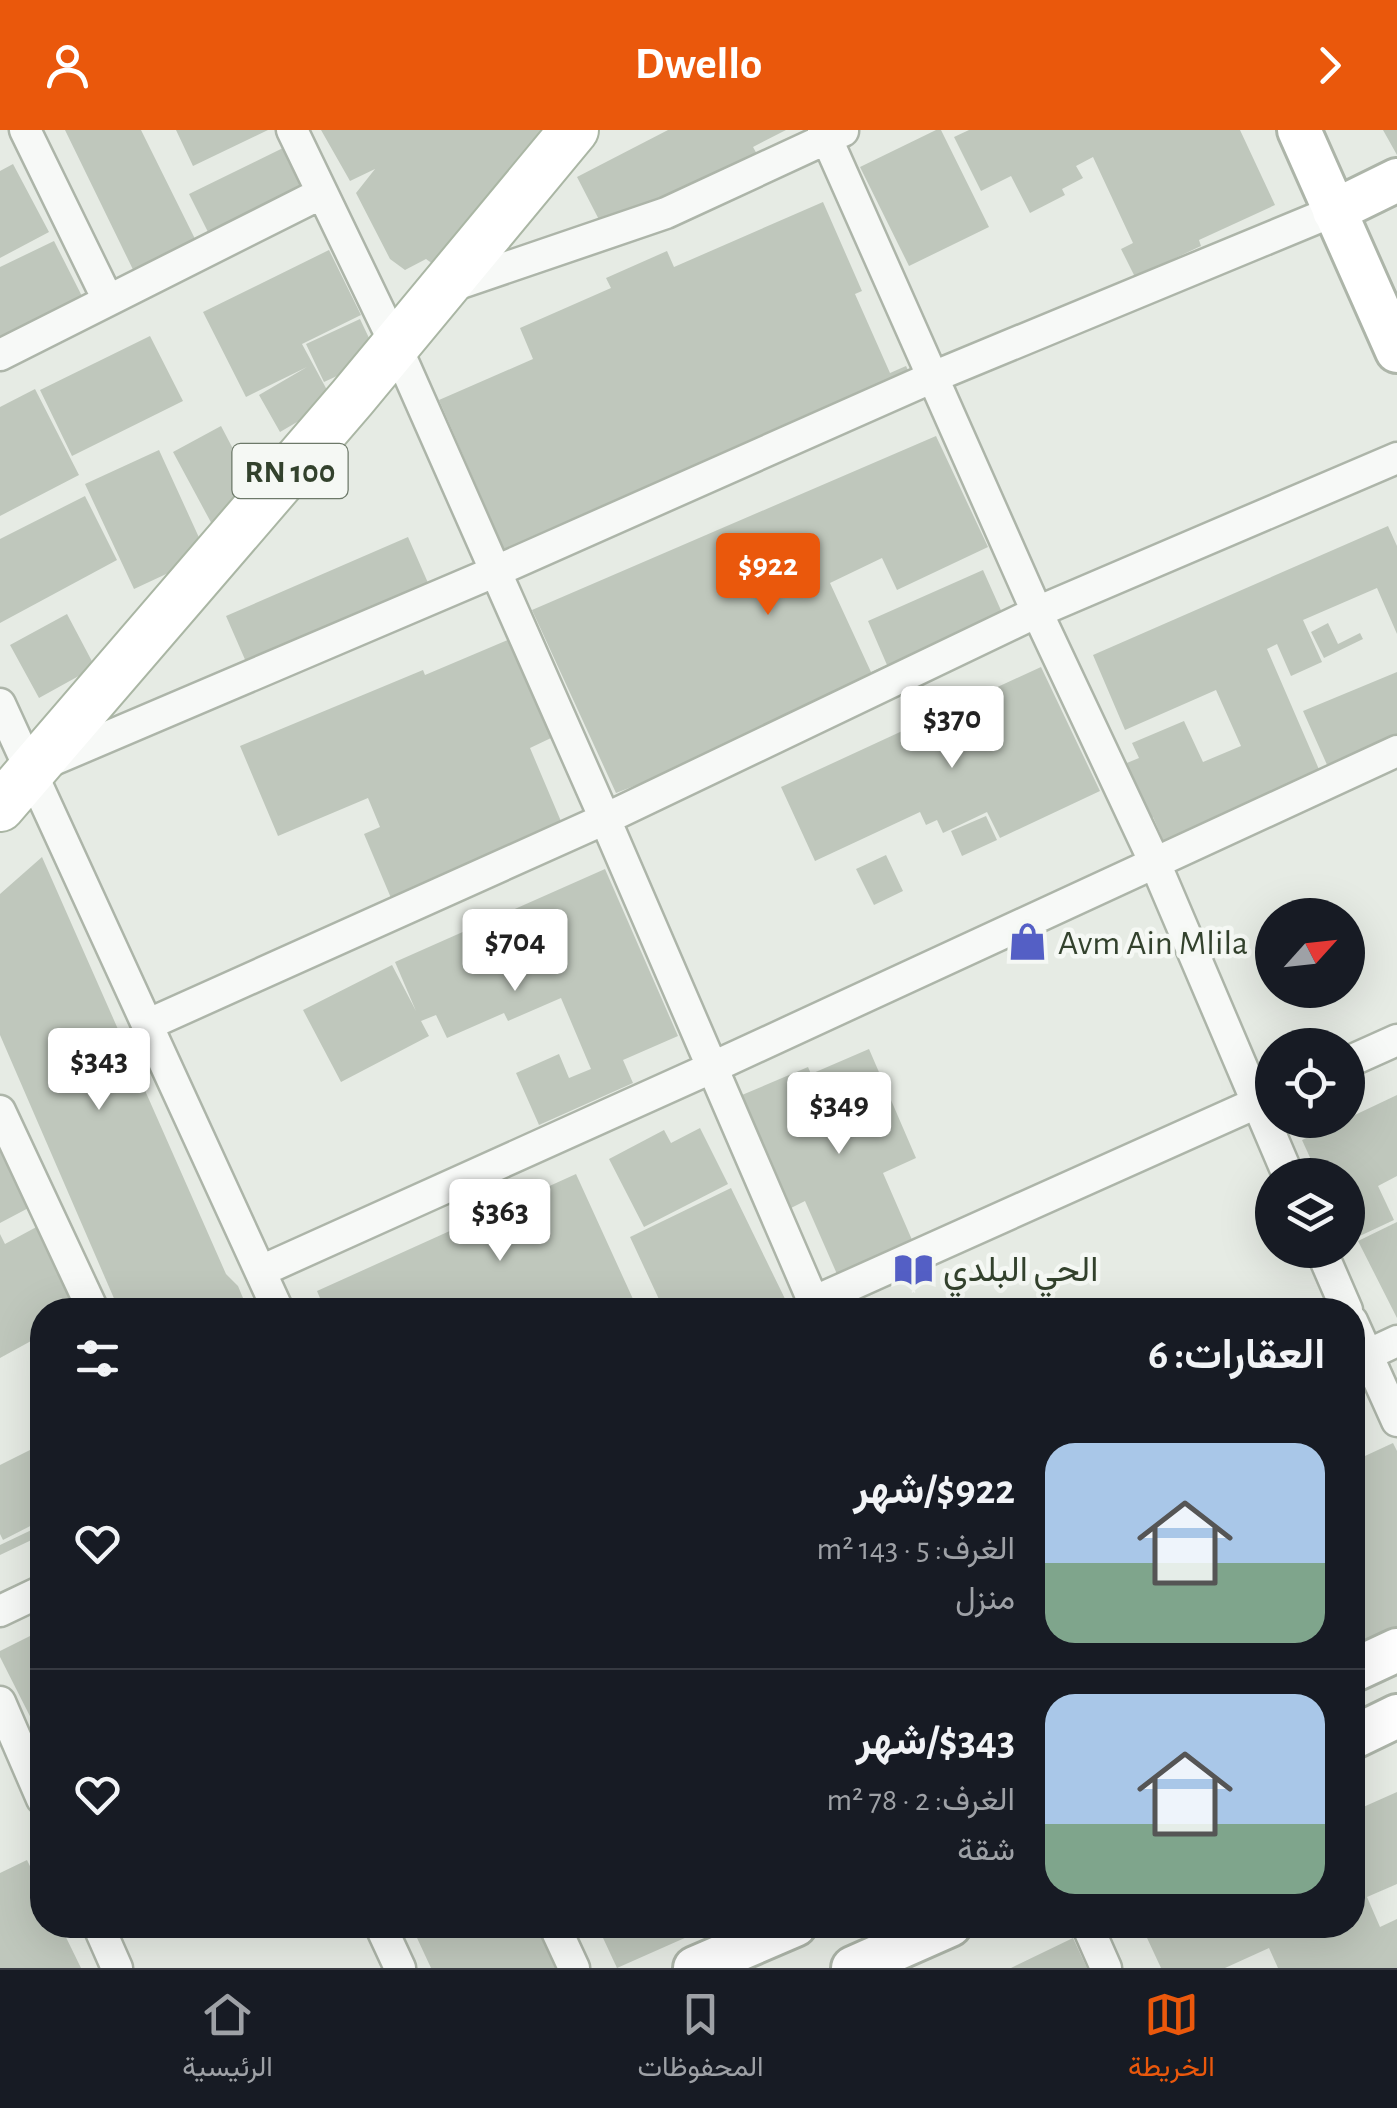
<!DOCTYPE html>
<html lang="ar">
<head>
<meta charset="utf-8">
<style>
  :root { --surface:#171b24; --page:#20242c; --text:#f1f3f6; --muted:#9ea1a6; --line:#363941; --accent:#ea580c }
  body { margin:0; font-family:"Alegreya Sans",Vazirmatn,sans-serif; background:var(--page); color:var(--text); direction:rtl; height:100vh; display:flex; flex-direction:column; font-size:38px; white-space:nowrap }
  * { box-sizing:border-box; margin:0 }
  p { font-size:32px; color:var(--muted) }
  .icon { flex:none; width:55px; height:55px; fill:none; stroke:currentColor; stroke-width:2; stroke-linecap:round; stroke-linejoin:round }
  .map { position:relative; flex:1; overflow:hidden; direction:ltr }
  .panel { position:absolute; left:30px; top:1168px; width:1335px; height:640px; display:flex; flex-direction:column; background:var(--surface); border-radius:40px; box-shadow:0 10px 40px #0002; direction:rtl }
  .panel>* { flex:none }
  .needle { width:65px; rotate:63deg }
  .buttons { position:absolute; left:1255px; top:768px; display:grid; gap:20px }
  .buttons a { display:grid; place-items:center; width:110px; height:110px; border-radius:50%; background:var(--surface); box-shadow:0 10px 40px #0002; font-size:50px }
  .price { position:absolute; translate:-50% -85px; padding:0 22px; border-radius:10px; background:#fff; color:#222; font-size:32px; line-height:65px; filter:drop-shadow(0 2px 5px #0008) }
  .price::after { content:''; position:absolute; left:50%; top:60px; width:30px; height:22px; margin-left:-15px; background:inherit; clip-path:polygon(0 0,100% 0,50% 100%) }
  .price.on { background:var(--accent); color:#fff }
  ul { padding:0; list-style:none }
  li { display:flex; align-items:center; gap:30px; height:250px; padding:0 40px }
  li+li { border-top:2px solid var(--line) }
  li span { display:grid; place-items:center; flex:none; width:280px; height:200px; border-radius:30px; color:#555 }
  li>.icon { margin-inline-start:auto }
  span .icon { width:120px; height:120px; fill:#fffc; stroke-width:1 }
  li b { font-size:42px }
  h2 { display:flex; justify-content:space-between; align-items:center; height:120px; padding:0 40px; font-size:42px }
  header { display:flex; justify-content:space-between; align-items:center; height:130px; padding:0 40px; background:var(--accent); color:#fff; font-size:45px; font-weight:700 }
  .menu { display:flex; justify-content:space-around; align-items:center; height:140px; border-top:2px solid var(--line); background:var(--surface); font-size:28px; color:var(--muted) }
  .menu a { display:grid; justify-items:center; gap:5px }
  .menu .on { color:var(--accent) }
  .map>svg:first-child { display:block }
</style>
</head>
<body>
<header><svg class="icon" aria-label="forward" viewBox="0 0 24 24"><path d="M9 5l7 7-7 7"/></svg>Dwello<svg class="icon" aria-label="person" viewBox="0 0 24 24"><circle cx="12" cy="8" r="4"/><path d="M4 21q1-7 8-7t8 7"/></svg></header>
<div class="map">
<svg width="1397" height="1838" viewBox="0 0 1397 1838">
  <rect width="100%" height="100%" fill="#e6ebe4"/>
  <path fill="#bfc7bc" d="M65,0H141L203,125L141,156Z
    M176,0H268L193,36Z
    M321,0H556L437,137L426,129L405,140L390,129L356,63L375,39L350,51Z
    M668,0H786L753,17L762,33L610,111L577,47Z
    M936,0H941L989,97L909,136L860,37Z
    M969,0H1240L1275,75L1199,110L1201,116L1135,147L1121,119L1133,113L1093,27L1076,36L1083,48L1062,59L1065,65L1030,83L1011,46L981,61L954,7Z
    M1383,0H1397V25Z
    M285,17L305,59L219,124L189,64Z
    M13,34L49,102L0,128V41Z
    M823,72L862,161L855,164L890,243L906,236L911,246L507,426L439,270L533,229L520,198L611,158L606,148L667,121L674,137Z
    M54,111L87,176L0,217V137Z
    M329,120L361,185L302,214L333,271L280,302L259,265L307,237L246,267L203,182Z
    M360,189L378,227L324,252L306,214Z
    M150,206L183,271L72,326L40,260Z
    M35,259L79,345L0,386V277Z
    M221,296L261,372L214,398L173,322Z
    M936,306L988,417L897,460L882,428L830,453L871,542L887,535L868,491L983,440L1008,496L880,561L616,663L532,480Z
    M159,320L207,425L134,459L85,354Z
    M85,366L117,430L0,493V409Z
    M1388,396L1397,416V504L1377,458L1303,490L1322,532L1291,546L1277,514L1267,519L1324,651L1167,719L1153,687L1146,690L1122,635L1139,628L1132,613L1184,591L1203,632L1241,616L1216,560L1125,600L1093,525Z
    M408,407L432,462L250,541L226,486Z
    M67,484L95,537L39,568L10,515Z
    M1328,493L1338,514L1360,503L1363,509L1324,528L1311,502Z
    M510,509L551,608L530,618L563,696L391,768L364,704L380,697L368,668L278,706L240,616L423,540L425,545Z
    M1041,537L1100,661L1000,708L987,682L943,703L937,690L926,695L920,682L815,731L781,657Z
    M1397,542V605L1328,637L1303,581Z
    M986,686L997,710L962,726L951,701Z
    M886,725L903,761L874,775L856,739Z
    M42,727L226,1144L238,1156L248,1180H119L0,905V764Z
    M605,739L678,906L623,930L633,953L539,995L516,943L559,924L569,948L591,939L561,868L508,891L504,883L447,908L436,885L421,891L429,906L341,952L303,880L392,835L416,881L395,832Z
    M869,919L916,1028L883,1043L916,1119L840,1151L805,1071L791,1078L742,965L808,937L811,944Z
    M1397,965V1046L1378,1056L1394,1090L1349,1111L1348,1045H1318L1302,1010Z
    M700,998L728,1054L644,1097L609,1029L664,1000L671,1013Z
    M0,1005L36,1074L0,1093Z
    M576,1044L638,1180H325L317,1161Z
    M731,1058L788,1175L778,1180H664L630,1107Z
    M53,1088L89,1180H42V1205L0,1228V1104L5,1114Z
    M1397,1092V1188L1358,1111Z
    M1393,1313L1397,1321V1507L1352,1528V1332Z
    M42,1314V1390L3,1410L0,1404V1335Z
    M42,1395V1405L0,1425V1415Z
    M42,1500V1610L0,1527V1521Z
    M1397,1662V1754L1367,1767L1380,1797L1397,1789V1838H1278L1269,1818L1225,1838H1161L1141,1795H1352V1682Z
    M27,1730L42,1761V1795H60L81,1838H0V1743Z
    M411,1795H541L561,1838H431Z
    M597,1795H714L617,1838Z
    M1073,1808L1087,1838H1011Z"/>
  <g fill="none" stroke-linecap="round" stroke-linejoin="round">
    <defs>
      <path id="street" d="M25,0L108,170
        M292,0L396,216L605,689L817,1180
        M823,0L1037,482L1155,733L1288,1045
        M449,157L666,83L843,1
        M0,225L322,63
        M0,574L278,1180
        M46,633L494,442L933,247L1334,81
        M149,894L605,689L1037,482L1397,328
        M1348,932L1397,910
        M0,981L93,1180
        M1321,1120L1347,1180
        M261,1141L711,938L1397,621
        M813,1172L1272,966
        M1352,1191L1397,1291
        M1352,1232L1397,1211
        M0,1481L42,1461
        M0,1572L42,1669
        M98,1795L117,1838
        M380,1795L400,1838
        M554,1795L574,1838
        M1087,1795L1106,1838"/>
      <path id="secondary" d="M1299,0L1397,221
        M1334,81L1397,50
        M1352,1541L1397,1520
        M1352,1608L1397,1586
        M695,1838L795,1795
        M853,1838L950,1795"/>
      <path id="primary" d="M0,677L352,268L574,0"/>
    </defs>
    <use href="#street" stroke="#adb5a9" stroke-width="35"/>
    <use href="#secondary" stroke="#adb5a9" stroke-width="48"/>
    <use href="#primary" stroke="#aab6a4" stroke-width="52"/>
    <use href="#street" stroke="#f7f9f7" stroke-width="30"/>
    <use href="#secondary" stroke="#fff" stroke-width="42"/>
    <use href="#primary" stroke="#fff" stroke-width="48"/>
  </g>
  <defs>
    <symbol id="shop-bare" viewBox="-9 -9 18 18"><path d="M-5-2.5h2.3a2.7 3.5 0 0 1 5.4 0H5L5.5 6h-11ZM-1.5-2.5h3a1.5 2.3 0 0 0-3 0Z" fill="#545fc5" stroke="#f5f8f4" stroke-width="2.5" paint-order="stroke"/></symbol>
    <symbol id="library-bare" viewBox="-9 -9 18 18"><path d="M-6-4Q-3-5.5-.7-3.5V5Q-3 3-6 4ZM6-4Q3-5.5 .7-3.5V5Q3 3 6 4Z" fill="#545fc5" stroke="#f5f8f4" stroke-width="2.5" paint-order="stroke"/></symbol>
  </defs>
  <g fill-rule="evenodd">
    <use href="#shop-bare" x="1000" y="784" width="55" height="55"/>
    <use href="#library-bare" x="886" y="1112" width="55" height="55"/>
  </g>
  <g text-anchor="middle" stroke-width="9" stroke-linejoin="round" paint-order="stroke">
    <rect fill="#f5f8f4" stroke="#6d7969" stroke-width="2.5" x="232.5" y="314" width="115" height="54" rx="8"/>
    <g font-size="32" font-weight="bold" fill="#33422d">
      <text x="290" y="352">RN 100</text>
    </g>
    <g font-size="35" fill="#33422d" stroke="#f5f8f4" text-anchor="start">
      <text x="1058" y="824">Avm Ain Mlila</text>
      <text x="943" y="1151">الحي البلدي</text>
    </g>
  </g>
</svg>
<div class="buttons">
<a><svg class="needle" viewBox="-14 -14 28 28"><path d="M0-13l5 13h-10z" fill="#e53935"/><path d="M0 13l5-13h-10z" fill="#9ea1a6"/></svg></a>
<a><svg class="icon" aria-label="locate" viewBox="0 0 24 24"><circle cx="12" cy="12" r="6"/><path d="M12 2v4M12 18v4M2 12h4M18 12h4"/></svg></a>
<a><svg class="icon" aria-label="layers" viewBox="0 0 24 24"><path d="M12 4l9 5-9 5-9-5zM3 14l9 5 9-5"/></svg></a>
</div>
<b class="price on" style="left:768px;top:488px">$922</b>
<b class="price" style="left:952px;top:641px">$370</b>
<b class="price" style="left:515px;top:864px">$704</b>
<b class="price" style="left:99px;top:983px">$343</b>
<b class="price" style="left:839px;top:1027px">$349</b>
<b class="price" style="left:500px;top:1134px">$363</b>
<section class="panel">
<h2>العقارات: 6<svg class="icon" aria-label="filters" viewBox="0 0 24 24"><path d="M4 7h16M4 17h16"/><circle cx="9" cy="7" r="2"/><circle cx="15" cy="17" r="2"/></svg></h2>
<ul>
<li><span style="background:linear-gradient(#a9c7e8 60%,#7fa58c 0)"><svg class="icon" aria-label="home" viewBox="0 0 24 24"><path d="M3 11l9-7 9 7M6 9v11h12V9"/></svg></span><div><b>$922/شهر</b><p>الغرف: 5 · 143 m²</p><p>منزل</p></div><svg class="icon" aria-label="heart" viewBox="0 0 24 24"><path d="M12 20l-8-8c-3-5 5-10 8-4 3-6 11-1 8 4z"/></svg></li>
<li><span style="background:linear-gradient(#a9c7e8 65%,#7fa58c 0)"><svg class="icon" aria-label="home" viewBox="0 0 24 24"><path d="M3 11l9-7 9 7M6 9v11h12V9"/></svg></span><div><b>$343/شهر</b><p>الغرف: 2 · 78 m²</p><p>شقة</p></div><svg class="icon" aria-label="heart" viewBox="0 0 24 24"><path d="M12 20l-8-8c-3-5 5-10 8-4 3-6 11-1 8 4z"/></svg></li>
</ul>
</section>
</div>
<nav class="menu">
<a class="on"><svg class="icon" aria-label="map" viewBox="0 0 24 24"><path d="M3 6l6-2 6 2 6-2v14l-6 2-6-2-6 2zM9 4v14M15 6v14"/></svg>الخريطة</a>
<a><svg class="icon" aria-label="saved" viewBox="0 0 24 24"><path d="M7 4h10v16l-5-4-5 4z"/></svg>المحفوظات</a>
<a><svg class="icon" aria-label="home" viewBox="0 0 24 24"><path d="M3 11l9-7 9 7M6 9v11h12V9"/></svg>الرئيسية</a>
</nav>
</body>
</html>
